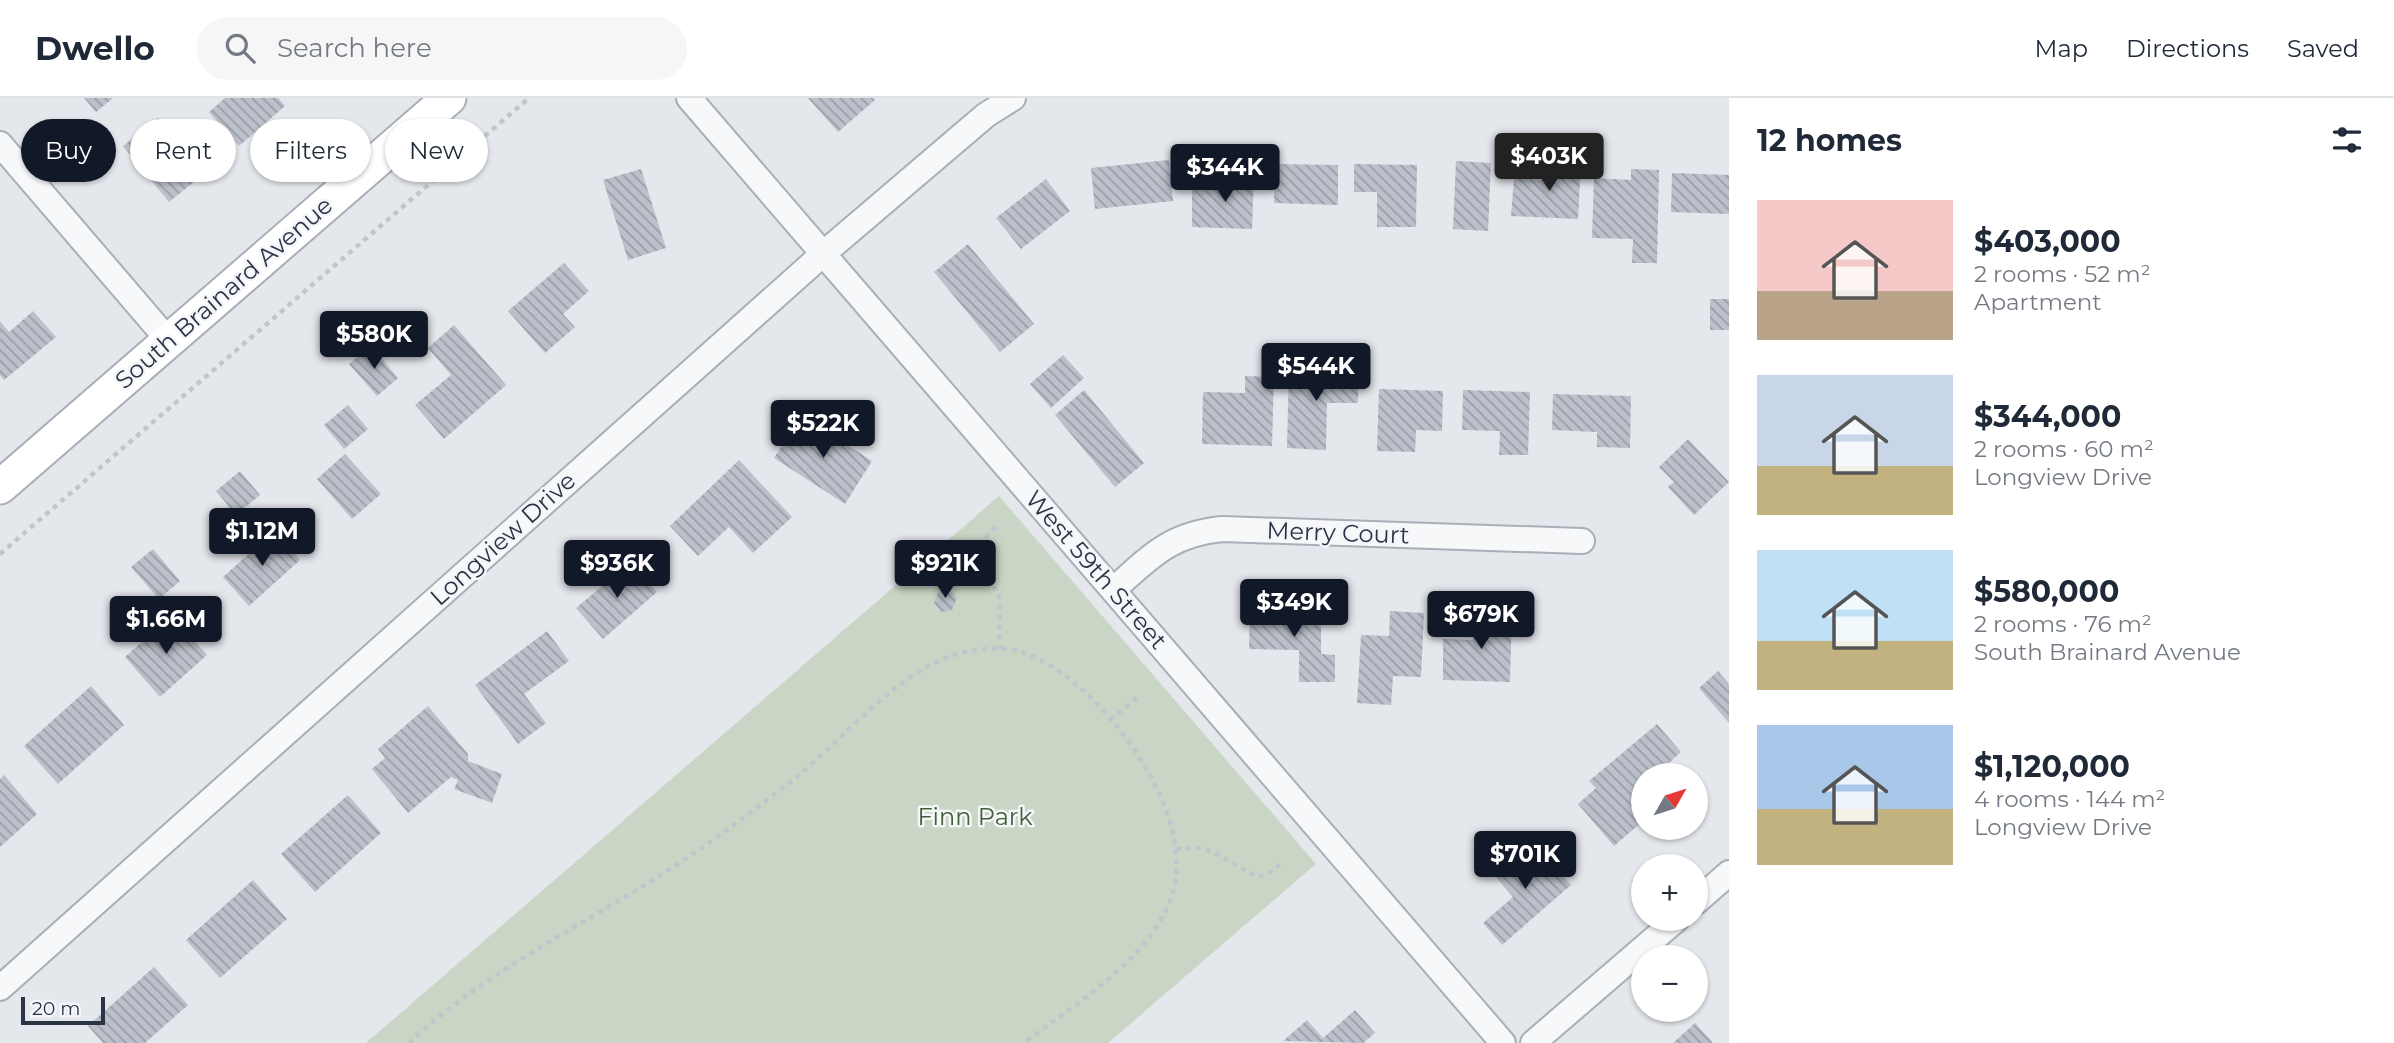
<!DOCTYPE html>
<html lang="en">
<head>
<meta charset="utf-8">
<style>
  :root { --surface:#fff; --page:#f6f6f7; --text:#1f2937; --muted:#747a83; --line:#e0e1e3; --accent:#111827 }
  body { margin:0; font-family:Montserrat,sans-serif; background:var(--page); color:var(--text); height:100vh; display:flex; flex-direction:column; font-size:26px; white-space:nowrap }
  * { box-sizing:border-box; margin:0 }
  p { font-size:23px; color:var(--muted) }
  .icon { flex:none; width:38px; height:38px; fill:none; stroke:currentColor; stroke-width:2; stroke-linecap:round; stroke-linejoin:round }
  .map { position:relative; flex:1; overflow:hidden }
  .details { display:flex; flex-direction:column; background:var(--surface); width:665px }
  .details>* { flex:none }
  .hud { position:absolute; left:21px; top:21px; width:665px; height:63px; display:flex; gap:14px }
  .needle { width:46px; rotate:51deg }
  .buttons { position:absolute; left:1631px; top:665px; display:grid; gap:14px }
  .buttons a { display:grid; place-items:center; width:77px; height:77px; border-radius:50%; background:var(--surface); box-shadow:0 2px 5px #0004; font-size:35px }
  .scale { position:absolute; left:21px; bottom:18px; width:84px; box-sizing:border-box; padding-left:7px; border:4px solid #2b3445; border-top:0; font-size:19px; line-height:24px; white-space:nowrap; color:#2b3445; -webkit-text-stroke:5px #f4f6f9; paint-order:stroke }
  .price { position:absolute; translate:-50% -60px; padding:0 16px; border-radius:7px; background:var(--accent); color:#fff; font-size:23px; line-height:46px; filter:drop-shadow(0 2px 4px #0008) }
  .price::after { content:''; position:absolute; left:50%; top:42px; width:21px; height:16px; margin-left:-10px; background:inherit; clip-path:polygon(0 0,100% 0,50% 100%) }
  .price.selected { background:#222; color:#fff }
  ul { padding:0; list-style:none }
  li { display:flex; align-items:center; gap:21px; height:175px; padding:0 28px }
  li span { display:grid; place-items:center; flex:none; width:196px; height:140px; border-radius:0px; color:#555 }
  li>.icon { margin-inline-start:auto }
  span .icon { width:84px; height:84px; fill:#fffc; stroke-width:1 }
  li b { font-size:30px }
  h2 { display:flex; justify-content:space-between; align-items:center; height:84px; padding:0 28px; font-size:30px }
  .pill { padding:0 24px; border-radius:32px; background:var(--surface); box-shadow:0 2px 5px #0004; font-size:24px; line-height:63px }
  .pill.selected { background:var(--accent); color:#fff }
  header { display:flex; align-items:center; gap:42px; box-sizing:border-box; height:98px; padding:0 35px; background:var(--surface); border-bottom:2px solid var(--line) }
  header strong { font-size:33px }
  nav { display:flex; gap:38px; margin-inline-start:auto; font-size:24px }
  .search { width:490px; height:63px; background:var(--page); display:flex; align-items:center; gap:18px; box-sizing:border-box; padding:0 24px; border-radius:38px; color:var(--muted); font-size:26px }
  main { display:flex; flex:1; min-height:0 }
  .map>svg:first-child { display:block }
</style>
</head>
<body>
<header>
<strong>Dwello</strong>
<div class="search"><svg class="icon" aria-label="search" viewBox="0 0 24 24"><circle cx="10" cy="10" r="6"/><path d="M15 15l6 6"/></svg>Search here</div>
<nav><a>Map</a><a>Directions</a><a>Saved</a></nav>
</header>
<main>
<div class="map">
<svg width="1729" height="945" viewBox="0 0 1729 945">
  <defs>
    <pattern id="building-back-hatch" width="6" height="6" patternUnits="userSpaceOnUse" patternTransform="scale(1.75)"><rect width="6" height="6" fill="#bbc0ca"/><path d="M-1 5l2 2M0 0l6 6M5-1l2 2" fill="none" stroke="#989da6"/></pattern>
  </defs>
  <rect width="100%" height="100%" fill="#e4e7ec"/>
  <path fill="#c9d6c5" d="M999,398L1316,766L1108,945H366Z"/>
  <path fill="url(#building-back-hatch)" d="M84,0H113L96,14Z
    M225,0H278L285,8L239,48L209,14Z
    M808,0H873L875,2L838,34Z
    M158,20L204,76L169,104L123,48Z
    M1169,62L1173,103L1095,111L1091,70Z
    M1456,63L1491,65L1488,133L1453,131Z
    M1545,63L1581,65L1578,121L1511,118L1514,80L1544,82Z
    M1275,66L1338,67V107L1274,105Z
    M1354,66L1417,67L1416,129H1377V94H1354Z
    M641,71L666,150L628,162L603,82Z
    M1631,71L1659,72L1657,165H1632L1633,141L1592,140L1594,80L1631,82Z
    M1227,75L1254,76L1252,131L1192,129V88L1226,89Z
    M1672,75L1729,77V116L1671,114Z
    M1046,81L1070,113L1021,151L996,120Z
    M968,146L1034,226L1000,254L934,174Z
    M564,165L589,193L563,216L575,229L545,255L508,213Z
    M1710,201H1729V232H1710Z
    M33,213L56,239L4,282L0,277V223L9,234Z
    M454,227L506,287L444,341L415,307L451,277L428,250Z
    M371,248L398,280L377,298L349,266Z
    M1063,257L1084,280L1051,310L1030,286Z
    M1289,269L1359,271L1358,305H1327L1326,352L1287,350Z
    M1245,278L1274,279L1272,348L1202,346L1203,294L1245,295Z
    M1379,291L1443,293L1442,333L1416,332L1415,354L1377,353Z
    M1084,292L1144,365L1115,389L1055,317Z
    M1463,292L1530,294L1528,357H1499L1500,333L1462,332Z
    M1553,296L1631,298L1630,350L1597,349V334L1552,332Z
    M348,307L368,331L344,351L324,327Z
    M802,318L872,363L845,406L774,360Z
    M1688,341L1729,384L1694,417L1668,389L1674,384L1659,369Z
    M345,356L381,396L352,421L317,381Z
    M739,362L792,419L753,455L729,429L698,458L670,428Z
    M240,373L260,397L236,417L216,393Z
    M274,433L300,462L249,508L223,479Z
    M153,451L180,483L159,501L131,469Z
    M631,464L657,494L603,541L576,510Z
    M949,490L957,500L952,512L941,514L934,505L939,492Z
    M1250,509L1321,510V556L1335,557V584H1299V552L1249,551Z
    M1390,513L1424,515L1421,579L1393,578L1391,607L1357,605L1361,537L1389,538Z
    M1474,514L1512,515L1510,584L1443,582V541L1473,542Z
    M172,517L207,557L160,599L125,559Z
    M547,533L569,563L524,596L546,625L518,646L475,587Z
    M1718,573L1729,586V625L1699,590Z
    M91,588L124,627L58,686L24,648Z
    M428,608L468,656V663L502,676L492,705L454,691L458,682L451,679L408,715L372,671L385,660L378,651Z
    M1657,626L1681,654L1669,665L1679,677H1643V723L1614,748L1578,706L1596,690L1589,683Z
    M4,677L37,716L0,749V681Z
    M348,697L381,735L315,794L281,756Z
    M1514,748L1535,773L1557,755L1571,771L1563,778L1571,787L1502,847L1483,825L1513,799L1488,770Z
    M253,782L287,821L220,880L186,842Z
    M154,869L188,907L145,945H103L88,928Z
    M1355,912L1375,935L1363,945L1283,943L1307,922L1323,940Z
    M1695,925L1713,945H1673Z"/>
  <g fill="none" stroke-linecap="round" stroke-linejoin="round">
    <defs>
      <path id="street" d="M689,0L1503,945
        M0,46L169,243
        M1113,492C1150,459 1170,436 1222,431L1582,443
        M1696,804L1729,775
        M0,890L823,156L986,17L1013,0
        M1533,945L1677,821"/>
      <path id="secondary" d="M0,389L449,0"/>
    </defs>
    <use href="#street" stroke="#a9aeb7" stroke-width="28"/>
    <use href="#secondary" stroke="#a9aeb7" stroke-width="37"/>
    <path stroke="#c2c5cb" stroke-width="4.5" stroke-dasharray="5 5" stroke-linecap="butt" d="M996,429L980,445L977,458L999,499L1000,551
      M0,456L529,0
      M1110,622L1140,597
      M1176,751L1201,750L1215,755L1258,779L1272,773L1283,764
      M409,945C477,880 576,830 656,780C706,749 753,713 799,677C847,638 904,566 965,554C985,550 1007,548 1027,556C1102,585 1201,717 1171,800C1148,863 1075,906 1024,945"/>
    <use href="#street" stroke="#f7f8fa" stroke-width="24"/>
    <use href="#secondary" stroke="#fff" stroke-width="33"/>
  </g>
  <g text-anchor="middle" stroke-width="5" stroke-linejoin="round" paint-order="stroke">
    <g font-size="24" fill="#2b3445" stroke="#f4f6f9">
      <text transform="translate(224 195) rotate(-41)" y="8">South Brainard Avenue</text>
      <text transform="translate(1338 435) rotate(2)" y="8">Merry Court</text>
      <text transform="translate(503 441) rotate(-42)" y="8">Longview Drive</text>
      <text transform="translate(1096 472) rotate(49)" y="8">West 59th Street</text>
    </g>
    <g font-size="24" fill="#3f6138" stroke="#f4f6f9">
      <text x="975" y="727">Finn Park</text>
    </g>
  </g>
</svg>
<div class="buttons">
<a><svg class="needle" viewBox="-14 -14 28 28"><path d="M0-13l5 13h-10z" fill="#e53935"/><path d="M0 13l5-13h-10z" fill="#747a83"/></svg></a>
<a>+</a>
<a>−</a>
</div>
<div class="scale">20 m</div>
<b class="price selected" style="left:1549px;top:95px">$403K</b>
<b class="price" style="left:1225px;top:106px">$344K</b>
<b class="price" style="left:374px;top:273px">$580K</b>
<b class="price" style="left:1316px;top:305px">$544K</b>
<b class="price" style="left:823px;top:362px">$522K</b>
<b class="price" style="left:262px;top:470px">$1.12M</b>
<b class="price" style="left:617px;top:502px">$936K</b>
<b class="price" style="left:945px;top:502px">$921K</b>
<b class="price" style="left:1294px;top:541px">$349K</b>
<b class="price" style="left:1481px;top:553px">$679K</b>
<b class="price" style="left:166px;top:558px">$1.66M</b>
<b class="price" style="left:1525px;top:793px">$701K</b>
<div class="hud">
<a class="pill selected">Buy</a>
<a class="pill">Rent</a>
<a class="pill">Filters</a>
<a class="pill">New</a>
</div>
</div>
<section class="details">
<h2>12 homes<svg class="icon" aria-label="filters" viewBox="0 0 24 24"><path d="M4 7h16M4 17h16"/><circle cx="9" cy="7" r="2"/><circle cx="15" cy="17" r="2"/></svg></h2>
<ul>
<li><span style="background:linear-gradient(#f6c9c9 65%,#b9a48a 0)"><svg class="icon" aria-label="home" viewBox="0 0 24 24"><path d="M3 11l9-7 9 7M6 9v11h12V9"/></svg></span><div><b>$403,000</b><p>2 rooms · 52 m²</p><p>Apartment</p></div></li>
<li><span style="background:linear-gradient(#c9d6e8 65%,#c2b280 0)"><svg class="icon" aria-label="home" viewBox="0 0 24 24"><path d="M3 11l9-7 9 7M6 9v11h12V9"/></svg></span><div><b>$344,000</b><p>2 rooms · 60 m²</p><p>Longview Drive</p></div></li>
<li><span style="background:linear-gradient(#bfe0f5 65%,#c2b280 0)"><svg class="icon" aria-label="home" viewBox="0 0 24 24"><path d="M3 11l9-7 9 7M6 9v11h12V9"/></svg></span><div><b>$580,000</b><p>2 rooms · 76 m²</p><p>South Brainard Avenue</p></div></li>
<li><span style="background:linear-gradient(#a9c7e8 60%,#c2b280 0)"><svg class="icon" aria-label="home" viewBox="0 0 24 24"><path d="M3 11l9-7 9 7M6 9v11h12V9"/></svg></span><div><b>$1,120,000</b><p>4 rooms · 144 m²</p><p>Longview Drive</p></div></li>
</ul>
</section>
</main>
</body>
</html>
